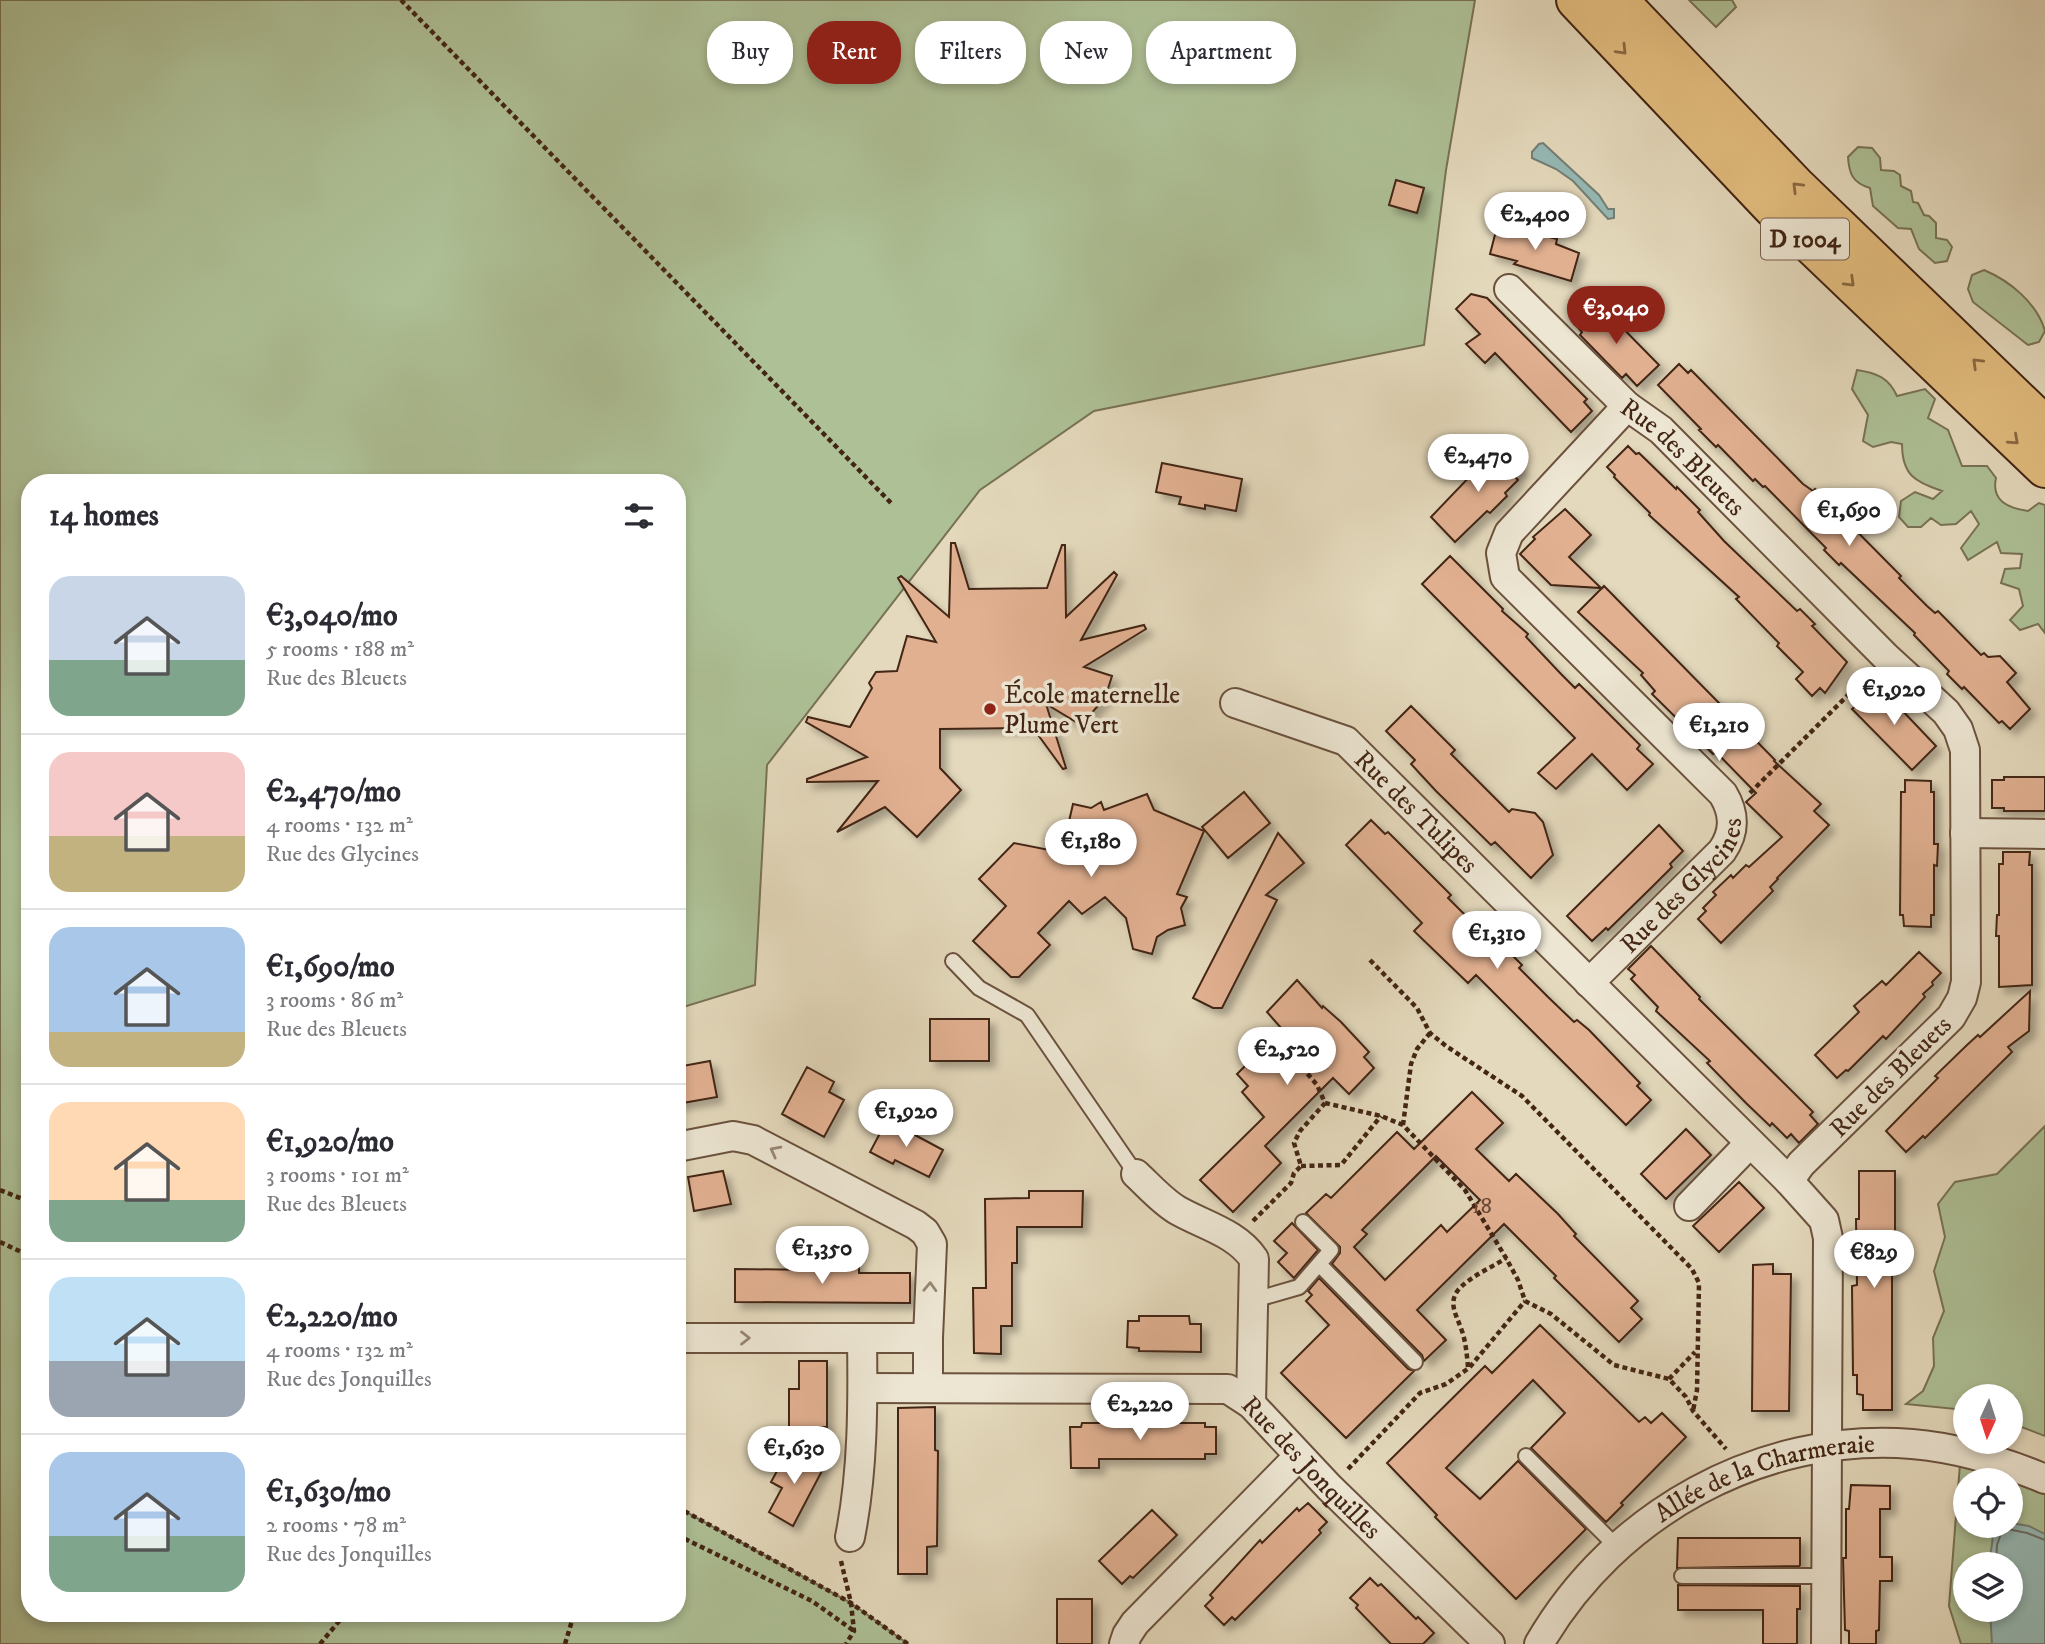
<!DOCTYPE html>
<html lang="en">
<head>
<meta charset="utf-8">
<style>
  :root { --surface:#fff; --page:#f7f7f7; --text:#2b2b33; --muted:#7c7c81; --line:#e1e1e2; --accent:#8f2418 }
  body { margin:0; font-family:"IM FELL DW Pica",serif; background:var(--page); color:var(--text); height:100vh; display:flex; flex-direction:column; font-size:26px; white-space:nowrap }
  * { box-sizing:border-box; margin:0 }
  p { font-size:23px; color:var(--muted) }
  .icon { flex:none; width:38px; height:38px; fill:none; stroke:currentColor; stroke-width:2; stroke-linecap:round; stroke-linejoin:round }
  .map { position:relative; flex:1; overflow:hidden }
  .panel { position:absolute; left:21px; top:474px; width:665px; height:1148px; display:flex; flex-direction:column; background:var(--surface); border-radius:28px; box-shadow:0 4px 10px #0003 }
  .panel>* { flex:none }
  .hud { position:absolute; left:707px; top:21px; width:665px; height:63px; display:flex; gap:14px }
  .needle { width:46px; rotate:183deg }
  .controls { position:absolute; left:1953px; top:1384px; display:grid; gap:14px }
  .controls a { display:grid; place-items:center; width:70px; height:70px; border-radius:50%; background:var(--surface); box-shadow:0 4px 10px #0003; font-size:35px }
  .price { position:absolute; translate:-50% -60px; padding:0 16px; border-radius:24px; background:#fff; color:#222; font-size:23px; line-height:46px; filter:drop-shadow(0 2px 4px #0008) }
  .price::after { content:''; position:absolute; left:50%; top:42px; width:21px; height:16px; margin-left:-10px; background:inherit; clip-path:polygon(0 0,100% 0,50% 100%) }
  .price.current { background:var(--accent); color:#fff }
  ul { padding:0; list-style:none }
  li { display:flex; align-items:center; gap:21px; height:175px; padding:0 28px }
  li+li { border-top:2px solid var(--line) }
  li span { display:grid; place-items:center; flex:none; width:196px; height:140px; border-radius:21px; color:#555 }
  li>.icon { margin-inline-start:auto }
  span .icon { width:84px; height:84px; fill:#fffc; stroke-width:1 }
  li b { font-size:30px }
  h2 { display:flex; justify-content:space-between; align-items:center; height:84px; padding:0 28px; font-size:30px }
  .pill { padding:0 24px; border-radius:28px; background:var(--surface); box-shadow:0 4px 10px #0003; font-size:24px; line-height:63px }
  .pill.current { background:var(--accent); color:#fff }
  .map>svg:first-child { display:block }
</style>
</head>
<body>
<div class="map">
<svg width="2045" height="1644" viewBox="0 0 2045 1644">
  <defs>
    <filter id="shadow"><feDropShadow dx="6" dy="6" stdDeviation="3.5" flood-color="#0004"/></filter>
  </defs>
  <rect width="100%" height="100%" fill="#e4d9bc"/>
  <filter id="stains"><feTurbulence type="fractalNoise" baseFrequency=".00286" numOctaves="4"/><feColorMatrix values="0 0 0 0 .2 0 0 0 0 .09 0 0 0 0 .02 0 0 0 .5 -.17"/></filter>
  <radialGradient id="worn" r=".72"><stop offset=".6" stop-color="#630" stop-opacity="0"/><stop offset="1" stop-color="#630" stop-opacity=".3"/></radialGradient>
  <path fill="#aec096" stroke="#787255" stroke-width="2" fill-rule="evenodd" d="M0,0H1475L1446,170L1424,345L1094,411L980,490L767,765L755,985L677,1009V483H30V1614H677V1507L851,1603L908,1644H0Z
    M1689,0H1732L1736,7L1716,27Z
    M1858,147L1872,148L1880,158L1881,170L1894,171L1900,175L1901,186L1911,191L1913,202L1918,203L1924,215L1929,216L1936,223V238L1947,240L1952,247L1947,261L1935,263L1919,249L1911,229L1898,228L1873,206L1870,188C1853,183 1849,174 1848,157Z
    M1984,270C2010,281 2037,303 2045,331L2039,342L2028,345L1973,302L1968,289L1972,275Z
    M1857,370C1877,373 1889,378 1897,396L1925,389L1935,399L1928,418L1948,430L1962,466H1987L1996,478C1991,501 2008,508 2028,511L2039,503L2045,505V633L2038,624L2020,630L2010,620L2023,606L2019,589L2001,583L2005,569L2020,568L2022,554L2001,553L1997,542L1968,560L1961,548L1979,524L1971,511L1956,524L1941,525L1931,518L1921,527H1908L1899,517L1901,501L1915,492L1933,499L1942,491C1915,482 1902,475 1902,444L1891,442L1873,447L1863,441L1868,415L1852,389Z
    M2045,1126V1436L2011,1423V1396H1965V1410L1906,1404L1923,1391L1934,1366L1933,1338L1944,1311L1934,1271L1945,1237L1938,1204L1955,1182L1997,1174Z
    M1961,1451L2045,1479V1644H1961L1949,1606ZM1965,1480H2011V1526H1965ZM1965,1564H2011V1610H1965Z"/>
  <path fill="#96b9b5" stroke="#757e75" stroke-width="2" d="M1543,143L1599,195L1608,209H1614V218L1608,219L1573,181L1556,169L1532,158V152L1539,144Z
    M2011,1523L2029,1526L2045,1534V1644H1992L1990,1610H2011V1564H1989C1990,1552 1995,1537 1992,1526H2011Z"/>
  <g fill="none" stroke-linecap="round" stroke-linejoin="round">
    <path stroke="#6c6f64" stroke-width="2" d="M1996,1564L1997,1545L2003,1528L2027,1533L2045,1540"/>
  </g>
  <path fill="#e1b091" stroke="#432514" stroke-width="2" fill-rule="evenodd" filter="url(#shadow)" d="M1396,180L1424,188L1417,213L1389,205Z
    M1497,227L1509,230L1510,227L1557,239L1556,244L1579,253L1571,281L1514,264L1517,261L1490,254Z
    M1471,294L1487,298L1587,399L1584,402L1592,411L1571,432L1495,353L1485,363L1466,344L1480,334L1456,309Z
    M1595,304L1603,313L1605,310L1659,365L1637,386L1626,374L1622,378L1580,335L1582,332L1575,324Z
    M1679,364L1688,373L1691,370L1803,484L1813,491L1815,489L1901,576L1899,578L1927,606L1935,613L1938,611L1981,655L1984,653L1988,657L2000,656L2016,673L2007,682L2030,709L2010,729L2002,721L1999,723L1964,687L1962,689L1947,674L1949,671L1914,635L1915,633L1841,563L1839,565L1824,550L1826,548L1765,486L1763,487L1755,479L1753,481L1718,445L1716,447L1699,430L1701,429L1658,385Z
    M1499,446L1523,470L1515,477L1518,480L1505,493L1507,496L1490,513L1487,511L1455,542L1431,517Z
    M1628,446L1636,454L1639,453L1676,489L1677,487L1700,510L1698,512L1724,541L1797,611L1800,609L1815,624L1812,626L1847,662L1825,693L1820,688L1812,696L1796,679L1803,672L1777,646L1779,643L1736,599L1739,597L1649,515L1650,513L1614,477L1615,475L1607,467Z
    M1162,463L1242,479L1236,511L1205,505V509L1179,504L1181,497L1156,492Z
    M1565,509L1591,535L1569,557L1601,588L1551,585L1520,554L1535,539L1533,537Z
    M951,543H955L969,589L1047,588L1062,545H1065L1066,617L1114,572L1117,575L1081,640L1144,625L1146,629L1084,667L1112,676L1105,698L1081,725L1046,704L1066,768L1063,769L1033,728L940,729V768L961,790L917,837L885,807L837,832L878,781L807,782V779L867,757L806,722L808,717L850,727L872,688L869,683L876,672L897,671L907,636L936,642L898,578L901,576L949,617Z
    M1450,556L1503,609L1502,611L1528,634L1526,637L1561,674L1575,688L1579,684L1640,745L1637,749L1653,764L1627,790L1592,754L1556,789L1538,773L1575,738L1422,584Z
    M1604,586L1775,760L1774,761L1821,804L1814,811L1829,825L1777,878L1778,879L1770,887L1773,891L1721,943L1698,919L1706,911L1703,908L1716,895L1713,892L1731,875L1733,878L1746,865L1749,867L1782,837L1746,802L1756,793L1716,752L1713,754L1652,694L1655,691L1641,675L1643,673L1578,612Z
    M1878,685L1936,746L1912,770L1852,709Z
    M1411,706L1455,750L1451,754L1509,812L1512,809L1535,813L1543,822L1553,855L1531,878L1495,842L1491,845L1436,791L1411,764L1415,760L1386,731Z
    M2004,777H2045V811H2004V808H1992V780H2004Z
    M1905,780L1931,781V792H1934V844H1938L1937,866L1934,865V915H1931V927L1904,926L1903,915H1900L1901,792H1905Z
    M1244,792L1270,823L1228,858L1202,827Z
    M1147,794L1154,810L1204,831L1177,894L1187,897L1181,908L1185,925L1168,930L1157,937L1152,954L1133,949L1126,918L1105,897L1082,914L1069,901L1038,933L1050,945L1019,977H1011L973,941L1006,906L979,879L1014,843L1049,850L1067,830L1073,804L1091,808L1101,802L1104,810Z
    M1371,820L1385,834L1388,832L1451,895L1448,898L1502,952L1506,949L1522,965L1519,968L1548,997L1574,1022L1577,1020L1589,1030L1640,1083L1637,1086L1651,1100L1626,1125L1476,975L1468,983L1414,931L1422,923L1346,845Z
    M1659,825L1683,851L1670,864L1672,867L1653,886L1608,930L1606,928L1592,941L1567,916Z
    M1278,833L1304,863L1266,895L1277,900L1222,1008H1213L1193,998Z
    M2003,852H2030L2029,865H2032V985L1999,987V936H1996L1997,915H1999V864H2003Z
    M1651,946L1700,997L1699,999L1813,1112L1810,1115L1818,1124L1799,1143L1791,1134L1787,1138L1772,1123L1770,1126L1746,1103L1707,1063L1710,1061L1656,1011L1658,1007L1631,979L1635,975L1628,969Z
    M1919,952L1941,973L1932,982L1933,985L1923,994L1925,997L1886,1039L1883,1036L1848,1071L1846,1070L1837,1078L1815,1055L1859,1012L1854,1006L1882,981L1886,985Z
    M1297,980L1322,1008L1323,1006L1341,1022L1369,1052L1364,1057L1374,1068L1349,1094L1333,1078L1265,1146L1281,1163L1233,1212L1200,1180L1264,1117L1242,1092L1248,1086L1237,1074L1282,1029L1267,1012Z
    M2030,991L2029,1031L2008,1047L2012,1052L1925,1138L1923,1136L1906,1152L1886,1131L1938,1078L1935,1076L1967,1045L1978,1035L1980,1037Z
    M930,1019H989V1061H930Z
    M710,1061L717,1097L677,1104V1067Z
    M807,1067L834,1082L829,1092L844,1100L824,1137L782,1114Z
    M1472,1092L1503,1123L1476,1149L1509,1181L1516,1174L1558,1214L1576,1234L1574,1236L1638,1301L1631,1308L1642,1319L1619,1342L1554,1278L1556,1276L1504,1224L1417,1310L1446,1340L1424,1361L1422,1355L1332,1264L1340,1253V1247L1306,1213L1326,1194L1331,1198L1397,1132L1414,1149ZM1436,1156L1480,1200L1447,1232L1441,1225L1385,1280L1354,1247L1367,1234L1362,1230Z
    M887,1120L943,1150L929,1177L895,1160L893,1164L870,1152Z
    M1686,1129L1711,1155L1666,1199L1641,1174Z
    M723,1171L731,1204L694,1211L688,1177Z
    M1859,1171H1895V1232H1892V1410H1863V1395L1857,1394V1375H1853L1852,1286L1857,1285L1856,1219H1859Z
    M1739,1182L1764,1208L1719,1252L1693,1226Z
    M1029,1191H1083L1082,1227H1017V1263H1012V1326H1001V1354L974,1353L973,1288H986L985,1199L1029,1198Z
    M1292,1223L1318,1250L1294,1278L1278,1262L1287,1253L1274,1241Z
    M821,1264H859V1273H910V1303L735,1302V1269L821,1270Z
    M1773,1264V1274H1791L1789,1411H1752L1753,1265Z
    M1319,1278L1408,1369L1414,1371L1346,1438L1281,1373L1329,1325L1306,1301L1312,1295L1308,1291Z
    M1139,1316H1189L1190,1324H1201V1352L1139,1351V1348L1127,1347L1128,1321H1139Z
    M1540,1325L1639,1422L1645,1417L1651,1423L1662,1413L1686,1437L1621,1503L1623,1505L1606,1522L1531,1448L1565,1413L1533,1380L1446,1468L1480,1499L1518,1461L1586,1529L1516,1599L1435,1517L1437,1515L1387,1463L1485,1366L1492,1373Z
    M799,1361H827V1427H789V1389H799Z
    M935,1407V1450L938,1451L937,1546L927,1547V1574H898V1408Z
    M1133,1420L1154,1421L1155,1423H1205V1427H1216V1454H1205V1459H1099V1468H1071L1070,1427H1081L1082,1423H1133Z
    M789,1449L824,1467L793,1526L769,1512L782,1488L771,1482Z
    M1851,1485L1890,1486V1509H1880V1557H1892V1581H1880L1879,1630L1876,1631V1644H1849V1631L1845,1630L1843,1558H1846V1509H1849Z
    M1308,1503L1327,1522L1319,1530L1321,1533L1235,1620L1232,1617L1224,1625L1205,1606L1213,1598L1210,1595L1260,1540L1262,1543L1297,1508L1299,1511Z
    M1152,1510L1177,1535L1133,1578L1130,1576L1122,1584L1099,1561Z
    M1678,1538H1800V1565L1799,1566L1677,1568Z
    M1370,1578L1378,1586L1381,1584L1416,1619L1418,1617L1434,1633L1423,1644H1391L1356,1608L1358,1605L1350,1598Z
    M1678,1585L1800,1586V1609H1797V1644H1763V1610H1678Z
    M1057,1599H1092V1644H1057Z"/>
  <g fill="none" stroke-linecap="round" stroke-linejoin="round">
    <defs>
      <path id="lane" d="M953,961L979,988L1027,1015L1136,1174
        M1319,1264L1415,1362
        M1254,1300L1299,1287L1331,1250L1303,1222
        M1526,1456L1616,1546
        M1682,1576H1826"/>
      <g id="street">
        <path id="s1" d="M1509,289L1627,406L1661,430L1886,657L1946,712L1958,729L1965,750L1966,982L1962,998L1951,1017L1801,1164L1789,1181"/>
        <path id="s2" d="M1235,703L1346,741L1789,1181L1824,1220L1828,1238L1826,1644"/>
        <path d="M1965,833L2045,834"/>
        <path id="s3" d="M1589,983L1722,851C1735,832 1735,814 1723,794L1505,577L1501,553L1509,533L1627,406"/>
        <path d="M677,1147L733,1136L753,1140L916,1225L925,1232L932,1244L928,1338H677"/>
        <path d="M1136,1174C1149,1186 1162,1201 1177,1210C1203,1225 1237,1233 1254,1259L1251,1404"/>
        <path d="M1689,1206L1750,1143"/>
        <path id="s4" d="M863,1388L1228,1389L1251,1404L1329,1487L1490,1644"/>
        <path d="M928,1388V1338"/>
        <path d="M850,1537C863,1472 863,1404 862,1338"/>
        <path d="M1124,1644L1127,1635L1135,1623L1299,1456"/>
        <path id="s5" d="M1539,1644C1614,1514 1761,1432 1912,1444C1959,1448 2002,1461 2045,1479"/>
      </g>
      <path id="highway" d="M1576,0L1772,207L2045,468
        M1618,0L1795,185L2045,426"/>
    </defs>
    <use href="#lane" stroke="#6b523e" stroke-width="18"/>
    <use href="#street" stroke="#6b523e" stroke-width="32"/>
    <use href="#highway" stroke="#432514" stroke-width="42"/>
    <path stroke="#432514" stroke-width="4.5" stroke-dasharray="5 3.5" stroke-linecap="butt" d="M401,0L893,505
      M1750,793L1868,675
      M1370,960L1417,1008L1430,1033L1446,1046L1522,1096L1692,1269L1699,1283L1697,1390L1693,1411
      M1325,1103L1381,1116L1403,1125L1465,1190L1506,1258L1518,1280L1525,1301L1551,1314L1614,1365L1669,1379L1686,1397L1693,1411L1726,1449
      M1403,1125L1411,1064L1417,1049L1430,1033
      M1301,1166L1341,1165L1381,1116
      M0,1190L30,1202
      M1253,1221L1291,1183L1294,1173L1301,1166L1294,1143L1300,1131L1325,1103L1317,1085L1280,1041
      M0,1242L30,1256
      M1468,1367C1467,1356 1466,1345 1463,1334C1456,1312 1443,1299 1468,1281C1480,1272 1494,1266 1506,1258
      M1669,1379L1695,1352
      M1348,1469L1420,1393L1446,1384L1469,1368L1525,1301
      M677,1507L851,1603L908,1644
      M677,1535L812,1601L854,1631
      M841,1561L851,1603L854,1631L846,1644
      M320,1644L345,1614
      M565,1644L574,1614"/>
    <use href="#lane" stroke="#ede6d3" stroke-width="14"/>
    <use href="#street" stroke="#ede6d3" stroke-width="28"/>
    <use href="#highway" stroke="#e2bc7e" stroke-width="38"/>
  </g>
  <defs><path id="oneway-chevron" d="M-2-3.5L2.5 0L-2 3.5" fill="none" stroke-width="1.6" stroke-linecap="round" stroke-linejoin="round" transform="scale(1.75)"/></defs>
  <g stroke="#8b6944">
    <use href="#oneway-chevron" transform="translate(1622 50) rotate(46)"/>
    <use href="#oneway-chevron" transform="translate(1797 187) rotate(-135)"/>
    <use href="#oneway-chevron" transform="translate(1850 282) rotate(44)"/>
    <use href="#oneway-chevron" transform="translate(1977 363) rotate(-136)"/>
    <use href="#oneway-chevron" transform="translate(2014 440) rotate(42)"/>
  </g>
  <g stroke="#988674">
    <use href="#oneway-chevron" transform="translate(775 1151) rotate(-152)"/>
    <use href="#oneway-chevron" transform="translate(930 1287) rotate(-88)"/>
    <use href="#oneway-chevron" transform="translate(745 1338)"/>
  </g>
  <circle fill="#8f2418" stroke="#ede6d3" stroke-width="2.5" cx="990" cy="709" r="7"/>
  <g text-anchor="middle" stroke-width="7" stroke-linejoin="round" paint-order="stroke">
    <g font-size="23" fill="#6a4833">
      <text x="1482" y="1213">18</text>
    </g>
    <rect fill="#ede6d3" stroke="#765f4d" stroke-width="2" x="1761" y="218.5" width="88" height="41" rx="5"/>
    <g font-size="24" font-weight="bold" fill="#432514">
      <text x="1805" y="247">D 1004</text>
    </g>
    <g font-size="26" fill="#432514" stroke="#ede6d3">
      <text dy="9" stroke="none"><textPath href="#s1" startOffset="242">Rue des Bleuets</textPath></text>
      <text dy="9" stroke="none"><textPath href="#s2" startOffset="217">Rue des Tulipes</textPath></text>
      <text dy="9" stroke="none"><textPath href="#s3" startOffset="136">Rue des Glycines</textPath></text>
      <text transform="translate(1890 1076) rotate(-45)" y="9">Rue des Bleuets</text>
      <text dy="9" stroke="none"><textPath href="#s4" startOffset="480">Rue des Jonquilles</textPath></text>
      <text dy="9" stroke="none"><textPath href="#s5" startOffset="292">Allée de la Charmeraie</textPath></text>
    </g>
    <g font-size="26" fill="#432514" stroke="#ede6d3" text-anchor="start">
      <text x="1004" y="703">École maternelle<tspan x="1004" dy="30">Plume Vert</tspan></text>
    </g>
  </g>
  <rect width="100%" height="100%" filter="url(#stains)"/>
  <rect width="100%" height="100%" fill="url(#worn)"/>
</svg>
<div class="controls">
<a><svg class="needle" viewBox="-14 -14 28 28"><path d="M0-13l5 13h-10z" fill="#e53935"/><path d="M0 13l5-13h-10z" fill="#7c7c81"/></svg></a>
<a><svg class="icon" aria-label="locate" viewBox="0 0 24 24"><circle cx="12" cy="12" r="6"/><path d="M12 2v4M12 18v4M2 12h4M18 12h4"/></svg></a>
<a><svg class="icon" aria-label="layers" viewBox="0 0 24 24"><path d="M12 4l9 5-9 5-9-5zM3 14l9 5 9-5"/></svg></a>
</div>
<b class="price" style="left:1535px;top:252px">€2,400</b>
<b class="price current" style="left:1616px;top:346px">€3,040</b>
<b class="price" style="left:1478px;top:494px">€2,470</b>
<b class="price" style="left:1849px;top:548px">€1,690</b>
<b class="price" style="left:1894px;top:727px">€1,920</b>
<b class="price" style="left:1719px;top:763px">€1,210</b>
<b class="price" style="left:1091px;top:879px">€1,180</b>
<b class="price" style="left:1497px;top:971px">€1,310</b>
<b class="price" style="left:1287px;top:1087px">€2,520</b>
<b class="price" style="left:906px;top:1149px">€1,920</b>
<b class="price" style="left:822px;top:1286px">€1,350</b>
<b class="price" style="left:1874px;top:1290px">€829</b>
<b class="price" style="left:1140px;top:1442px">€2,220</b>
<b class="price" style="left:794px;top:1486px">€1,630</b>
<div class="hud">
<a class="pill">Buy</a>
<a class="pill current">Rent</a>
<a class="pill">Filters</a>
<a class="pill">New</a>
<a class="pill">Apartment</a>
</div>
<section class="panel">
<h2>14 homes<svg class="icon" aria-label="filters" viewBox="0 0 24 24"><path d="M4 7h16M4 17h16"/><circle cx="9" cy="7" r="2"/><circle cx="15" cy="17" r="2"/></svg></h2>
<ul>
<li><span style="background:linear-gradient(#c9d6e8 60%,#7fa58c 0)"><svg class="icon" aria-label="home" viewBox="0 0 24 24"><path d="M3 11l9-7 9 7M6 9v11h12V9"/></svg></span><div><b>€3,040/mo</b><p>5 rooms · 188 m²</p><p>Rue des Bleuets</p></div></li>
<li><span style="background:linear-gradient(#f6c9c9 60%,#c2b280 0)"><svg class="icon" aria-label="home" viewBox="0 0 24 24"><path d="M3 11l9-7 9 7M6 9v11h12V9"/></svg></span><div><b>€2,470/mo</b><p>4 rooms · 132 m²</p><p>Rue des Glycines</p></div></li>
<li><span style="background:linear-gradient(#a9c7e8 75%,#c2b280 0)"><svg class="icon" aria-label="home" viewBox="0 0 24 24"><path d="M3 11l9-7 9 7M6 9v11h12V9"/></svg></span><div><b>€1,690/mo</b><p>3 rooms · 86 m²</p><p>Rue des Bleuets</p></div></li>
<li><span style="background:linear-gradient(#ffd9b3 70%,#7fa58c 0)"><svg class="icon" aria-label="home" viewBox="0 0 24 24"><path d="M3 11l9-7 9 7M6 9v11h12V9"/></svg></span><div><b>€1,920/mo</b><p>3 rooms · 101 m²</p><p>Rue des Bleuets</p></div></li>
<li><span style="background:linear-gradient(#bfe0f5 60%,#9aa5b1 0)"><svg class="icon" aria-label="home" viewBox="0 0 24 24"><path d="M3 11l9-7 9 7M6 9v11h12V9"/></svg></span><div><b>€2,220/mo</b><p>4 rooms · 132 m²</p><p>Rue des Jonquilles</p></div></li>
<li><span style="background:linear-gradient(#a9c7e8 60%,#7fa58c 0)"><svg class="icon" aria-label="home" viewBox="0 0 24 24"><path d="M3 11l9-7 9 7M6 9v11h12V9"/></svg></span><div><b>€1,630/mo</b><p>2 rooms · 78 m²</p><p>Rue des Jonquilles</p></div></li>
</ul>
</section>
</div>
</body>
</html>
